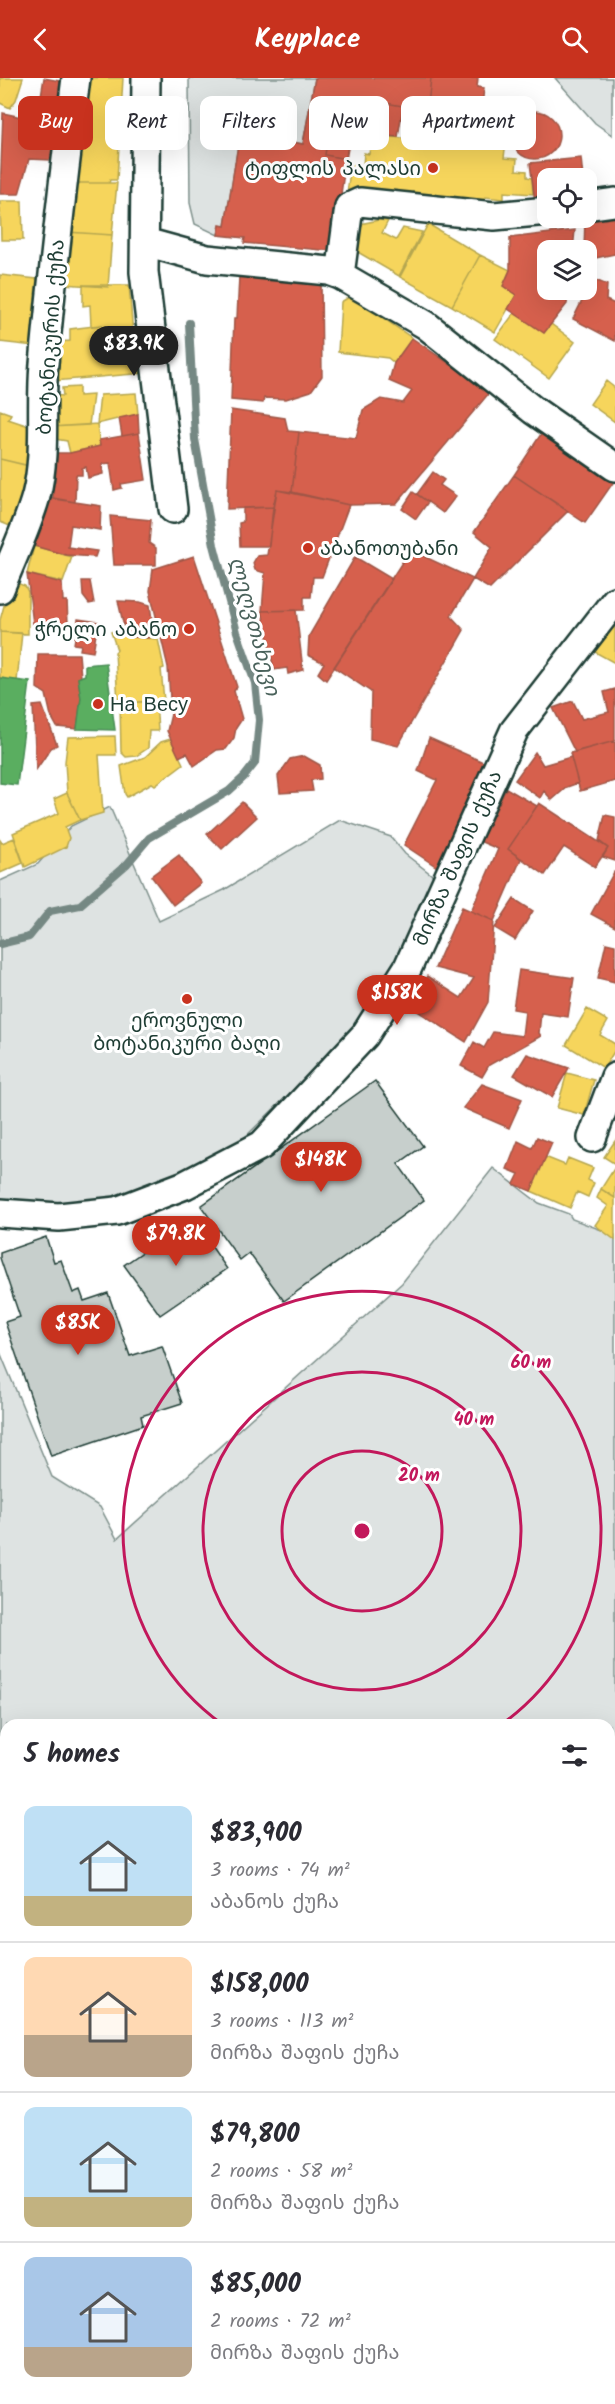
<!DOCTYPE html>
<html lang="en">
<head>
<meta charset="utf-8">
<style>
  :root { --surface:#fff; --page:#f7f7f7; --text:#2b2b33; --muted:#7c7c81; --line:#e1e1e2; --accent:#c8321e }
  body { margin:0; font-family:Kalam,"Noto Sans Georgian",sans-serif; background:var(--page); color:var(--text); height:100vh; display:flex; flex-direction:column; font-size:22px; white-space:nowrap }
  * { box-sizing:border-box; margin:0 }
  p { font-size:20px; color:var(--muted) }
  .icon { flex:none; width:33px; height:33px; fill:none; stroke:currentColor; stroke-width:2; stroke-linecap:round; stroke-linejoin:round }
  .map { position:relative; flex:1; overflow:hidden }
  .side { position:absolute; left:0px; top:1641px; width:615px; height:686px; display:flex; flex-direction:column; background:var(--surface); border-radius:18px 18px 0 0; box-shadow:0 6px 24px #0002 }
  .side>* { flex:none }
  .top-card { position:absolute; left:18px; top:18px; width:579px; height:54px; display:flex; gap:12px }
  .fabs { position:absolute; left:537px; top:90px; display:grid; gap:12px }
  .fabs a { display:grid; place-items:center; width:60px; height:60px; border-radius:12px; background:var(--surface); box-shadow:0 6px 24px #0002; font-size:30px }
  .price { position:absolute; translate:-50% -51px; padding:0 14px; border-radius:21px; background:var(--accent); color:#fff; font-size:20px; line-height:39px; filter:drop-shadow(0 2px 3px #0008) }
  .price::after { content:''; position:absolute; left:50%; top:36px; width:18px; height:14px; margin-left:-9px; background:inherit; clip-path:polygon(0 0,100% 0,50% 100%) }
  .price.selected { background:#222; color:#fff }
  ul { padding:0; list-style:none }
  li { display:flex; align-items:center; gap:18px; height:150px; padding:0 24px }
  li+li { border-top:2px solid var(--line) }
  li span { display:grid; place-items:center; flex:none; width:168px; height:120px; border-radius:12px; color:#555 }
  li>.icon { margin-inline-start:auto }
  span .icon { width:72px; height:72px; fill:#fffc; stroke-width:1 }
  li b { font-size:26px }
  h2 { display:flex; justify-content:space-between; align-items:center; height:72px; padding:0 24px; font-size:26px }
  .chip { padding:0 21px; border-radius:12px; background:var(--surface); box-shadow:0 6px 24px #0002; font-size:21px; line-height:54px }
  .chip.selected { background:var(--accent); color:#fff }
  header { display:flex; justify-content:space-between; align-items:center; height:78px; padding:0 24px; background:var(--accent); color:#fff; font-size:27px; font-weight:600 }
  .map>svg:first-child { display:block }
</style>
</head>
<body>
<header><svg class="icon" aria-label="back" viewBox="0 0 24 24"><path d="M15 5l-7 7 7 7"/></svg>Keyplace<svg class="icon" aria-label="search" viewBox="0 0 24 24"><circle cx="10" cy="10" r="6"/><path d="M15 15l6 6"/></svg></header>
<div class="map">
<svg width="615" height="2326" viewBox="0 0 615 2326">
  <rect width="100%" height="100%" fill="#fff"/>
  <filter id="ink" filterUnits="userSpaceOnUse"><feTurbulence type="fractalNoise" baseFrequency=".0167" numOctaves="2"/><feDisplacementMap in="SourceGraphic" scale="12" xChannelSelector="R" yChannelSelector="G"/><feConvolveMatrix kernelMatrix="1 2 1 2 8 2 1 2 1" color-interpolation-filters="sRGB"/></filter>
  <g filter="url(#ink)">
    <path fill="#dee3e2" stroke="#7e908b" stroke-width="1.5" d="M189,0H315L303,66L240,55L225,148H220L218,157L195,146L190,125Z
      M555,0H612V57L595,45Z
      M110,729L159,843L224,812L340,742L391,759L405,776L445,807L355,951L236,1068L120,1120L0,1130V803L38,786L71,748Z
      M493,1090L539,1125L569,1136L572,1141L615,1157V1961L609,1963V1647H6V2320L37,2321L32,2326H0V1274L52,1399L100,1429L117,1461L402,1205Z
      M615,1999V2326H237L221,2321L609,2320V2000Z"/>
    <path fill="#f6d55c" stroke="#b6a750" stroke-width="1.5" d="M0,0H23L16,22L10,30L0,25Z
      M81,0H123L117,102H110L109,105H72Z
      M446,47L507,54L504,80L517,81L516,92L527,93V99L532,100L533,116L504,114V121L485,119L484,131L347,115L351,86L363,88L364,75L369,76L371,62L384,64L385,58L444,65Z
      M72,105H117L112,157L67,154Z
      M0,123H22L23,162H1Z
      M379,142L388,143L382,155L396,162L403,150L422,154L399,198L356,173L360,146Z
      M428,146L480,177L452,228L400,199Z
      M67,154L112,157L108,209L63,206Z
      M480,177L510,192L503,208L516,217L495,254L452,228Z
      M0,197L37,201L35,216L40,217L34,268L0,264Z
      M83,207H129L133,257L103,260L102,247L91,248L90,227L83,228Z
      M351,218L412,260L394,285L388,280L338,274L341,224Z
      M515,234L544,255L551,246L575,264L549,300L495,261Z
      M102,247L103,260L140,257L145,295L54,303L58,264L70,263V251Z
      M606,303L615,310V344L590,326Z
      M79,309V318L93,317L89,347L50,349L51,317L63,318L62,310Z
      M136,315L138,336L97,346L100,317Z
      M0,332L11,336L8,341L32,349L30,388L0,381Z
      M97,346L100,368L70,375L67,363L49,360L50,349Z
      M0,381L33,389L15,450L0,444Z
      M34,468L72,479L63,504L27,496Z
      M11,503L25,508L28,514V556L0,554V542Z
      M615,544V584H613L595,574Z
      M124,549L133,559L158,561L164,590L161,591L164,623L118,625L115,574L117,572L111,554Z
      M0,554L22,555L17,603L0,600Z
      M156,623L158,653H149L148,670L136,678L126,679L121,674L120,625Z
      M115,658L116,677H99L103,735L80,742L67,715L65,684L68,659Z
      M171,661L183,686L155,707L152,705L127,719L125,716L121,688L145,679L161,664Z
      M67,715L80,742L65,749L69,760L66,769L25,789L13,755L59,735L54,721Z
      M14,760L23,785L0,795V762L2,765Z
      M587,931L608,943L600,957L615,966V972L604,990L566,967Z
      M567,995L594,1002L584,1037L557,1030Z
      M615,1063V1086L604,1079Z
      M545,1079L565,1087L568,1080L593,1090L588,1102L594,1105L588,1119L577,1114L570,1130L531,1113Z
      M615,1089V1120L601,1111Z
      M601,1111L615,1120V1162L595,1147L608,1128L597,1120Z"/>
    <path fill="#d6604d" stroke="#9f5646" stroke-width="1.5" d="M44,0L60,3L58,20L41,18Z
      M315,0H431L426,45L401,41L403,28L357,20L349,59L333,173L244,165L245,160L218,157L220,147L225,148L240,54L303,66Z
      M431,0H478L477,9L484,10L482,28L504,29L502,53L426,45Z
      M41,18L58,20L56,37L40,35Z
      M357,20L403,28L398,59L385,58L384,64L349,59Z
      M330,24L356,27L346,81L325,77L328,57L324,56Z
      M511 57a24 24 0 1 1 48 0a24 24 0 1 1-48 0Z
      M3,35L54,46L51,82L29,81L19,116H0Z
      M581,80L583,100H548V123L535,124L530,85Z
      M615,136V176L586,182V172H584L585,140Z
      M575,152L573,172H548V212H568L567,226L544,255L508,231L516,217L503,208L510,192V160Z
      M239,198L321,202L322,298L311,313L286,321L264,320L263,325L231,322L234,240H237Z
      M593,201L607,207L606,222L615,226V263L573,241Z
      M412,260L490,314L396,426L349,427L292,414L299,354L356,360L363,332L381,321L403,325L412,313L389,303L394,285Z
      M231,332L285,340L288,353L299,354L292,414L277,412L273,429L227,431Z
      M138,336L139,355L122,358L119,340Z
      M543,353L615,402L585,445L514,397Z
      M139,355L146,402L121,406L122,410L114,412L110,385L102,386L103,396L88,400L86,389L82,390V397H76L75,424L53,420L54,375H70L100,368L99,362Z
      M433,394L444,402L440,407L456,418L443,435L417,416Z
      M514,397L568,433L490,511L473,501L492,469L474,454Z
      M277,412L349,427L322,499H313L311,519H304V532L262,533L265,495L255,492L253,485L257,478L267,477Z
      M413,414L428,424L416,441L402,431Z
      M42,419L101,428L100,452L71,447L68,469L97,473L95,479L66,477L34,468Z
      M273,429L269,468H240L239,445L243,444V430Z
      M110,438L151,442L149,465L156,470V487H114Z
      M410,472L473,501L451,538L464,552L398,668L370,661L371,614L334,589Z
      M194,478L237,609L234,613L242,641L236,650L234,660L226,671L217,672L194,688L187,675L179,679L167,653L171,636L168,589L150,513L153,491Z
      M355,479L392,501L326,602L318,595L324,585L308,577L309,558Z
      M27,496L62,505L63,523H67L68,545L33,546Z
      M82,503H90L94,525L89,526L83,518Z
      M118,523L140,524L150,527L153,550L149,552V560L133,559L124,549Z
      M296,532L303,592L288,596L287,590L274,592L262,533Z
      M78,541L98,544L93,574L80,572L81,567L74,566Z
      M38,576H79L81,599L78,600L81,620L77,651L57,649L51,638L46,616L37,610Z
      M615,611V663L575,674L553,630L573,623L582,641L609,634L604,614Z
      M42,627L57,667L51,670L36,692L33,628Z
      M429,660L488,686L437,789L404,767L437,702L418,693Z
      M615,663V703L580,713L570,675Z
      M535,674L543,687L571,679L578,705L567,709L552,722L544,713L540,720L515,702Z
      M304,678L320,687L321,701L311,702L313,713L280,715L278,698L290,681Z
      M506,710L537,728L508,771L521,781L494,843L471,833L498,771L477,762L481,753L485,755Z
      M242,724L257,739L222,771L207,756Z
      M539,725L608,770L595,789L564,769L545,797L508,771Z
      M605,737L615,739V783L603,779L608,770L599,763Z
      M179,777L201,805L173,827L151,798Z
      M614,794L615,795V849L591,836Z
      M514,821L533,833L515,862L495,850Z
      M462,829L494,843L488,924L466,964L408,927L427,898L461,920L474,900L435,890Z
      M606,865L615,867V904L598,900Z
      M519,892L574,900L568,939L541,935L539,955L541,958L489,987L482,999L461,988L474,964L484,970L493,954L522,958L525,933L513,931Z
      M527,976L569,990L552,1019L514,997Z
      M482,1006L522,1021L509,1050L463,1030Z
      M537,1059L552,1065L531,1113L514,1106L519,1096L507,1091L518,1063L532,1070Z"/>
    <path fill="#5aae61" stroke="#488c54" stroke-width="1.5" d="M106,585L115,652L77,651L81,620L78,600L85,597V587Z
      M0,600L30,604L17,707L0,705Z"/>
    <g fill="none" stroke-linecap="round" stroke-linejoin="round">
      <path stroke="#758883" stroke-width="8" d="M0,866L29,859L50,833L80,827L127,786L149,760L229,713L244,699L255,685L259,642L255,605L237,554L214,467L195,361L189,245"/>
    </g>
    <path fill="#c7cfcc" stroke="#1f3d34" stroke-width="1.5" d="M375,1003L423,1068L398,1086L424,1122L284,1223L249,1175L240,1182L201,1128Z
      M192,1140L227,1191L160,1237L124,1187Z
      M46,1159L54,1184L61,1182L73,1215L80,1212L84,1223L108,1215L130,1278L162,1268L182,1325L141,1338L143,1347L51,1378L5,1244L20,1239L0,1180V1175Z"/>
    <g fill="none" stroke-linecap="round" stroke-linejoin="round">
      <defs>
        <path id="street" d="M146,0L144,194L173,431
          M586,128L615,124
          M145,164L207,181L329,193L340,197L426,247L533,332L615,389
          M340,197L349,129L360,124L494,138L548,133
          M0,511C12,480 27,450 36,418C47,375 40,330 44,286C53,190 64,95 76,0
          M592,1060L615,999
          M0,1135L59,1139L117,1133L185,1107L262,1067L365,957L408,889L514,653L615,523
          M609,1980L615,1978
          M138,2326L142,2320"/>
      </defs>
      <use href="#street" stroke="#1f3d34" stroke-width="32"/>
      <use href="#street" stroke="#fff" stroke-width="27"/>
    </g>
  </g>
  <g fill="none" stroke="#c2185b" stroke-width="3">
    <circle cx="362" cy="1453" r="80"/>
    <circle cx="362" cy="1453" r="159"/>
    <path d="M222 1646A239 239 0 1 1 502 1646"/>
  </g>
  <g fill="#c8321e" stroke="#fff" stroke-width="2">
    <circle cx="433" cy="90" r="6"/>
    <circle cx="308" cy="470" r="6"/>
    <circle cx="189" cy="551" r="6"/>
    <circle cx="98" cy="626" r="6"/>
    <circle cx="187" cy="921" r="6"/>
  </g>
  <g text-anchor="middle" stroke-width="6" stroke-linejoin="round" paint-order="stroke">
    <g font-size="20" fill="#1f3d34" stroke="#fff" text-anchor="end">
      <text x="421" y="97">ტიფლის პალასი</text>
      <text x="320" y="477" text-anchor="start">აბანოთუბანი</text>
      <text x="177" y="558">ჭრელი აბანო</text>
      <text x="110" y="633" text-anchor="start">На Весу</text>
      <text x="187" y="949" text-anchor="middle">ეროვნული<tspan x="187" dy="23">ბოტანიკური ბაღი</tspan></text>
    </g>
    <g font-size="20" fill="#1f3d34" stroke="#fff">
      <text transform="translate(50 259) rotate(-86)" y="7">ბოტანიკურის ქუჩა</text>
      <text transform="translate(457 780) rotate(-66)" y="7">მირზა შაფის ქუჩა</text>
    </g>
    <g font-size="21" font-style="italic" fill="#4a625b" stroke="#fff">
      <text transform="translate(255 548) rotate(75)" y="7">ლეღვთახევი</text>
    </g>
  </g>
  <circle cx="362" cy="1453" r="9" fill="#c2185b" stroke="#fff" stroke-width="3"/>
  <g font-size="18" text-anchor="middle" font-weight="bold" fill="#c2185b" stroke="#fff" stroke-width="6" stroke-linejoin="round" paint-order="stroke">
    <text x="531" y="1290">60 m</text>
    <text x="474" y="1347">40 m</text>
    <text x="419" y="1403">20 m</text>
  </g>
</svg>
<div class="fabs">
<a><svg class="icon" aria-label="locate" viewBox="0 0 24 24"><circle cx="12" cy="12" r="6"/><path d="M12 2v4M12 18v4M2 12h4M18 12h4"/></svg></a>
<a><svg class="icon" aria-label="layers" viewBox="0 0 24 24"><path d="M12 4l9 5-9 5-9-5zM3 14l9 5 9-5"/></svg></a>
</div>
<b class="price selected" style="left:134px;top:299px">$83.9K</b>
<b class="price" style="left:397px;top:948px">$158K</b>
<b class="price" style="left:321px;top:1115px">$148K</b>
<b class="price" style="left:176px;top:1189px">$79.8K</b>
<b class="price" style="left:78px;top:1278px">$85K</b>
<div class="top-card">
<a class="chip selected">Buy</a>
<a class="chip">Rent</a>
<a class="chip">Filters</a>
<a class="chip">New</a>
<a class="chip">Apartment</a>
</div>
<section class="side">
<h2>5 homes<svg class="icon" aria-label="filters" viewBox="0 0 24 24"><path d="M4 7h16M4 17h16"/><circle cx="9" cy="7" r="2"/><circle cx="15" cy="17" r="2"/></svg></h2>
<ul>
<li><span style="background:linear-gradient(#bfe0f5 75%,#c2b280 0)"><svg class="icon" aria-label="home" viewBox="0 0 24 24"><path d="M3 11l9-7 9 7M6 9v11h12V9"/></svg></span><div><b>$83,900</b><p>3 rooms · 74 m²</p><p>აბანოს ქუჩა</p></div></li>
<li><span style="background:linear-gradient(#ffd9b3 65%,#b9a48a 0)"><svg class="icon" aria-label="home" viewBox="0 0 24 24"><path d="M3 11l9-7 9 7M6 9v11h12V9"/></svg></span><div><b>$158,000</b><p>3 rooms · 113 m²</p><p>მირზა შაფის ქუჩა</p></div></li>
<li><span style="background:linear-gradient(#bfe0f5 75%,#c2b280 0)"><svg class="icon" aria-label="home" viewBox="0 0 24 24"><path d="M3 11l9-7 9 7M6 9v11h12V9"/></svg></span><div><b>$79,800</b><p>2 rooms · 58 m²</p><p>მირზა შაფის ქუჩა</p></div></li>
<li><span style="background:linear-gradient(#a9c7e8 75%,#b9a48a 0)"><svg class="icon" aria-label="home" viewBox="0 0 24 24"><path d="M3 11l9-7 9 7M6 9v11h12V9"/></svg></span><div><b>$85,000</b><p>2 rooms · 72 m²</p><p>მირზა შაფის ქუჩა</p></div></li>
</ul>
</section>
</div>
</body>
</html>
